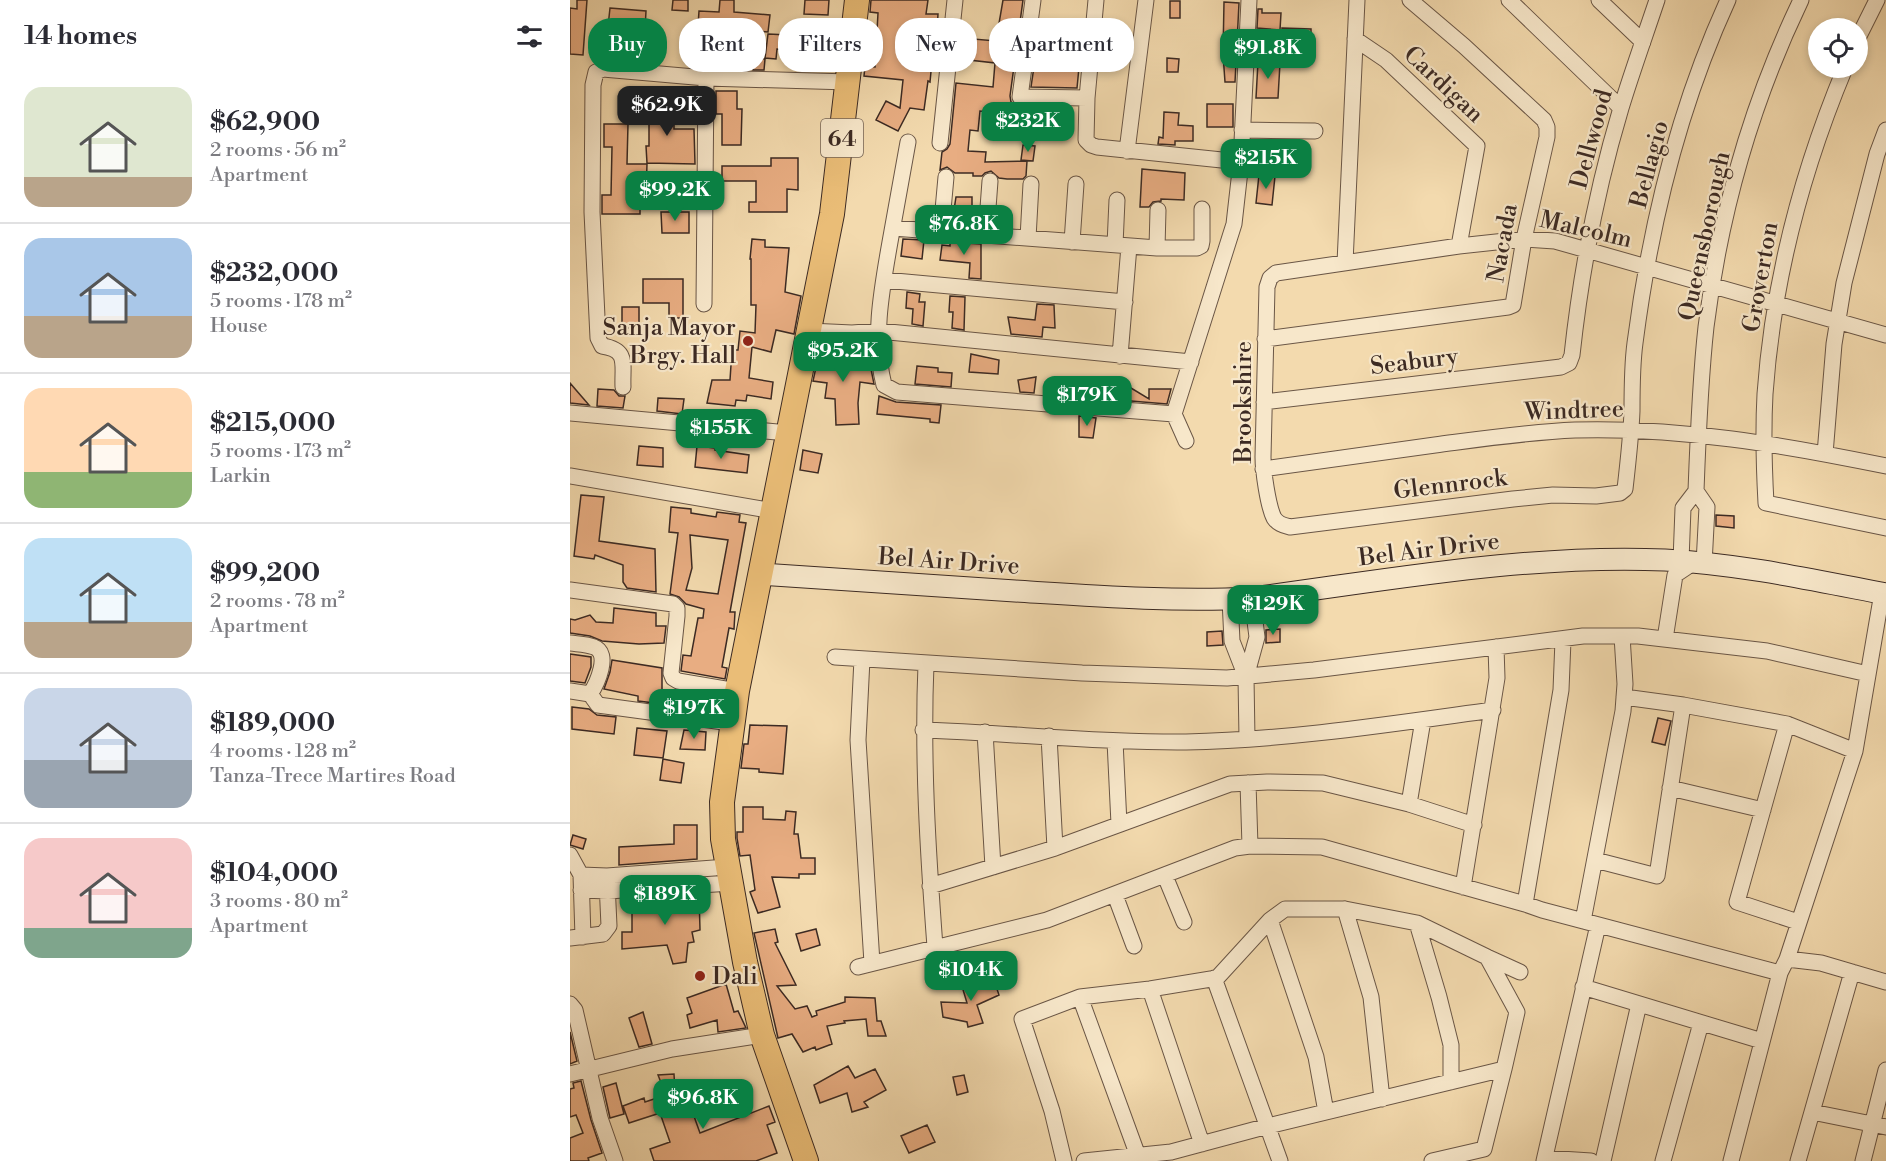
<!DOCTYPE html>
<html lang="en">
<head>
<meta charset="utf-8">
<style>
  :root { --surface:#fff; --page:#f2f2f3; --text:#2b2b33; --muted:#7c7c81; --line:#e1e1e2; --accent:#0b8043 }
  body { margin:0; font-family:"Libre Bodoni",serif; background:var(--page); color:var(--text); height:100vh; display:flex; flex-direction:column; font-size:22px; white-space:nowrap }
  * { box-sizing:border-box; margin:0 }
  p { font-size:20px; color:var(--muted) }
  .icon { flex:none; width:33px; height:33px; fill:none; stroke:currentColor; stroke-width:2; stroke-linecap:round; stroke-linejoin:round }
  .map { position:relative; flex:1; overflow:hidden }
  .details { display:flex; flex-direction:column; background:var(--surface); width:570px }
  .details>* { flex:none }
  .hud { position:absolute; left:18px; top:18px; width:570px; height:54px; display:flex; gap:12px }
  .tools { position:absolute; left:1238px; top:18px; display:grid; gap:12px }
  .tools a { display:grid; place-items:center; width:60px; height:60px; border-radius:50%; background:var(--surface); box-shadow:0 3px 9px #0003; font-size:30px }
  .price { position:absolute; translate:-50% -51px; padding:0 14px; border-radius:12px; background:var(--accent); color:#fff; font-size:20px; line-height:39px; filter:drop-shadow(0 2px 3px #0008) }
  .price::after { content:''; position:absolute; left:50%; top:36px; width:18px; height:14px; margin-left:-9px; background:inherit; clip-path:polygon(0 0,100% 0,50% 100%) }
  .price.selected { background:#222; color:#fff }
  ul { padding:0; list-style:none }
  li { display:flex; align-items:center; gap:18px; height:150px; padding:0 24px }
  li+li { border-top:2px solid var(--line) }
  li span { display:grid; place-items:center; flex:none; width:168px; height:120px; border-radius:18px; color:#555 }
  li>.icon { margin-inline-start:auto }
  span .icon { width:72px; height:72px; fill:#fffc; stroke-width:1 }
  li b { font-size:26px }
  h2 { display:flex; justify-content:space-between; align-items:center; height:72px; padding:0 24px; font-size:26px }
  .tag { padding:0 21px; border-radius:24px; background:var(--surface); box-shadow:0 3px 9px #0003; font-size:21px; line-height:54px }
  .tag.selected { background:var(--accent); color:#fff }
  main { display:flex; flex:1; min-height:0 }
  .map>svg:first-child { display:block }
</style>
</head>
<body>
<main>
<section class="details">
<h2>14 homes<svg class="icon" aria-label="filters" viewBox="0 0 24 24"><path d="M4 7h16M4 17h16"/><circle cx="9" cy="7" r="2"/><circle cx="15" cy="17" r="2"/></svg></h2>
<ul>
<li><span style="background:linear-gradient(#dfe7d0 75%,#b9a48a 0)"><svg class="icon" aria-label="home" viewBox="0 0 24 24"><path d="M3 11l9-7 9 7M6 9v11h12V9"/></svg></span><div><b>$62,900</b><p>2 rooms · 56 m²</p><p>Apartment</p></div></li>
<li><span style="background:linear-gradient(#a9c7e8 65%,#b9a48a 0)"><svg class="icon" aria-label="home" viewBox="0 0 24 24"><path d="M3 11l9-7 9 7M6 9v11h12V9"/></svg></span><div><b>$232,000</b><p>5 rooms · 178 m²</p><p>House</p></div></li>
<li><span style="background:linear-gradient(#ffd9b3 70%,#8fb573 0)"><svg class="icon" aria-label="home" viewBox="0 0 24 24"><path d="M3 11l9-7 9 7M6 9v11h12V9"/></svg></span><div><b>$215,000</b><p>5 rooms · 173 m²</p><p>Larkin</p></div></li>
<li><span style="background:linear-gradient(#bfe0f5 70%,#b9a48a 0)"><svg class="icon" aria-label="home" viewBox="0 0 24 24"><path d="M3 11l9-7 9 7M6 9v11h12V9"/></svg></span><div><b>$99,200</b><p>2 rooms · 78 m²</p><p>Apartment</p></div></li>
<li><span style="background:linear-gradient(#c9d6e8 60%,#9aa5b1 0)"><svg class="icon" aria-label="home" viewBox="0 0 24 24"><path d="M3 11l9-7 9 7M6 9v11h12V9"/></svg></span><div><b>$189,000</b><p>4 rooms · 128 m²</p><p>Tanza-Trece Martires Road</p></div></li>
<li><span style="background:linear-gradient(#f6c9c9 75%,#7fa58c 0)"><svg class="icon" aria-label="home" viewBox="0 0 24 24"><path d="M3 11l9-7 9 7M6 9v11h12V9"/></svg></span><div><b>$104,000</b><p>3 rooms · 80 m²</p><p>Apartment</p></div></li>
</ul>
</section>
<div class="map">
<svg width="1316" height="1161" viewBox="0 0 1316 1161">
  <rect width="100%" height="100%" fill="#f3daae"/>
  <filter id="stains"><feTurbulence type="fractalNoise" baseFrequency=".00333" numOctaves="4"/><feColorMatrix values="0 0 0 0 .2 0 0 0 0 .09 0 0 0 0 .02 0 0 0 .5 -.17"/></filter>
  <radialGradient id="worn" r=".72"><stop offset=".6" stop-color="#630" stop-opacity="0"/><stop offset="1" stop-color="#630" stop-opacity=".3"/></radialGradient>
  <path fill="#e8ad82" stroke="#3c2a23" stroke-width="1.5" fill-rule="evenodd" d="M7,0H17L13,55L0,54V8L7,9Z
    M103,0H118V11L102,10Z
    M150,0H164V12L200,15L198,32L164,29L161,68L124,65V55H126L129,11L149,12Z
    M235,0H259L258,15L234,14Z
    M301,0H358L356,14H368L367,30L339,28L336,59L362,61L360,82L358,81L354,110L340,108L328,131L306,120L316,101L330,108L333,80L294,76L295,66L305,67L308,13L300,12Z
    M433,0H453L440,96L441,102L450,107H497V120L410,111L408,131L400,130L398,151L416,152L415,162L457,161L456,176L453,179H437L429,178L421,171L415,173L412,176H403V173H385L377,167L370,170L372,152L377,149L380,144L386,83L423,87L425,63L390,59L392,38L426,41Z
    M600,1H610V18H600Z
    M654,2L669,3L665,82H655L653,54Z
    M40,8L76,11L74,48L54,46L53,56L35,54Z
    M688,9H692V13H711L710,30L687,28Z
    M712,28L741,29V41L712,40Z
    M198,34L239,36V51L207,49L206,59L195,58Z
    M492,35L512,36L507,88L461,87L468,40L491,42Z
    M233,52L252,53V66H232Z
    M184,58L195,59L194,70H183Z
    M597,58L609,59L608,72H597Z
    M688,62L710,63L708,98H686Z
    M146,91H167V109H172L171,145H152V114H146Z
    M76,95H92V119H104V129H124L125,164L77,163L76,146H79V115H76Z
    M637,104H663V127H637Z
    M594,112L609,113L608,125L623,126V141H605V145L588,144L589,137L593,138Z
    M34,124H58L57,164H77L76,193L70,194V214H32V195H41L42,147H34Z
    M453,145L465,146L463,161L451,160Z
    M201,158H228V190L217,189V212H179V202H186V181H152V166H201Z
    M572,169L615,173L614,200L591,199V201L583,202L579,207H570Z
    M689,175L705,176L702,205L686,203Z
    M386,197H402V212L408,213L407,225L382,223Z
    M91,212H119V233H92Z
    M182,239L195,240V247L219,248L215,292L231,296L224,334L206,330L201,352L182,347L179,378L203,382L201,399L177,395L176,401L166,400L165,406L137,403L142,380H160L162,350H168L170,331L185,333L186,305H181V259H180Z
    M333,239L354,240L352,259L331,256Z
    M380,242L411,244V279L399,278L400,263L370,260L372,245L380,246Z
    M73,279H113V318H99V303H73Z
    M337,292L350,294L349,302H355L353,326L342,324L343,309L336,308Z
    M380,296L395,297L394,330L382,328L383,312H379Z
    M467,304L484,305L485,328L473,327L472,337L441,334L438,317L465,320Z
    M52,307H69V328H52Z
    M261,343L276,345L275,361L300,364L304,384L290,382L288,403L289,424L266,425L265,399L255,398L257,383L243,381L248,358L260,360Z
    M401,354L429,360L428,374L399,372Z
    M347,366L368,368V372L382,373L381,387L345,384Z
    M466,377L464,393L450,392L448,380Z
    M483,381L503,382L501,396L483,395Z
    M0,383L19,405L0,403Z
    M556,385L579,399V389H601L597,404L537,399L535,386Z
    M28,389L44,390L49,396H55L53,408L27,406Z
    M309,396L326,402L371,405L369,423L360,422V419L307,414Z
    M88,398L114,399L112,414L87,411Z
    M509,416L526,418L523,438L509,437Z
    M69,446L93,448V467L67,465Z
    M127,446L145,448V450L179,455L177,473L125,467Z
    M233,450L252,454L248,473L230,470Z
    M11,495L34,497L29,541L85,549L86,592L57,588L53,582V565L25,555L24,559L4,556Z
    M101,507L121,509V513L146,517L147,512L170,515L169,522L176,523L160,612H165L164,629L159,628L152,667L157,668L155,679L111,671L113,655L121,656L128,618H133L134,609L116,604L109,597L100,594L108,533L99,532ZM120,535L158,540L148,594L116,590L122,568Z
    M1146,515L1164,516V528L1146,526Z
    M44,608L86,613V626H96L94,643L69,644L32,641L20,636L0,633V619L5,620L20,615L26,622L43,623Z
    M710,629V642L696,643V630Z
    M652,631L653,645L637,646V632Z
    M0,654L21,657V667L15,683L0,681Z
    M42,660L92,668V694L102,695L101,705L68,701V696L34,689L40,672Z
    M122,693L147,697L144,711L119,708Z
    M2,707L19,709L27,715L46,717L44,734L2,729Z
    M1088,718L1101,721L1095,745L1082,742Z
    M180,725L217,726L213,774L189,772V769L171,768L174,744H178Z
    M67,728L97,731L93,758L64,755Z
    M114,730L136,732L135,750L110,749Z
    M93,759L114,763L111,783L90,780Z
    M173,807H193V819L215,820L216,811L226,812L224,834H228L231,858H245V874H229V878L202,877L210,907L188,913L180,892L185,890L180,855L170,856L167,838V832H173Z
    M104,825H127V859L49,865V847L104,844Z
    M3,835L16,839L13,849L0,845Z
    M129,895L130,930L122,932L124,942L118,943L116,962L103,964L97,945L52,949V932H62V905L91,906V897Z
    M205,929L208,942L205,943L226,985L207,986L225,1009L237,1006L242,1017L247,1015L246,1011L275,1002V997L305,998L307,1021H311L316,1036H298L296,1019L274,1021L275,1023L257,1026L262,1044L246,1050L245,1047L233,1052L222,1034L208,1038L184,933Z
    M246,929L250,945L231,951L226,934Z
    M423,977L429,995L407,1005L413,1023L398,1027L397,1022L373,1017L371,1002L397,1003L391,983L402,979L404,983Z
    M156,984L164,1012L168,1011L176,1028L148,1032L147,1020L120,1028L117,1015L122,1013L117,998Z
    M73,1012L82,1044L69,1047L59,1018Z
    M0,1032L7,1061L0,1064Z
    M278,1066L285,1078L305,1069L316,1090L294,1102L298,1107L282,1112L277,1093L250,1103L244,1085Z
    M104,1074L105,1092L123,1086L130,1103L120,1105L130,1133L199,1106L205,1122L197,1125L207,1153L186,1161H84L80,1149L100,1142L90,1113L59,1123L53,1106L74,1098L75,1102L96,1095L88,1075Z
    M394,1075L398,1092L387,1095L383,1077Z
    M11,1081L21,1120L32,1153L18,1158L19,1161H0V1138L13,1133L6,1115L0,1117V1089L4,1088L3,1083Z
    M46,1083L54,1114L40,1118L33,1087Z
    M357,1125L365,1142L339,1153L331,1136Z"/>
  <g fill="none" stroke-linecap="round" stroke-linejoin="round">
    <defs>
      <path id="street" d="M463,0L450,97L517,98
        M526,0L517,98L516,140L521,145L527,147L671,162
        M939,0L1051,108
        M1029,0L1073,42
        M1158,0C1109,107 1080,226 1065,343C1062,365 1062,389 1062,411C1061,437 1058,463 1055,489L1050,493L1026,496L983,495L943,499L720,527C713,525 708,524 704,518C698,506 693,471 693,457L697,287L700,278L706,273L889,246L954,239L985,241L1316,335
        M785,39L816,60L907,146L889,246
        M1287,40L1307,0
        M1275,68C1232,171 1203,282 1195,394C1193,431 1194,467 1196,503L1316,528
        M672,130L745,131
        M338,142C332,175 326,209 320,242C312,288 302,339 314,385L327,392L604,414
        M370,143L385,0
        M557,151L576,0
        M323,228L587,248H627L631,246L632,241V209
        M371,232L376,177
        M416,235L420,181
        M458,238L461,184
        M502,242L506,184
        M545,245L547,200
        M587,248L588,210
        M775,263L787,0
        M314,280L555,302
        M134,304L136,78
        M239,331L282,333L309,331L621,362
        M695,339L938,307L943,305L954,239L977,137V127L974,120L894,46L840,0
        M550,356L559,246
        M53,387C52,364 59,350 32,346L28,338L22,212L23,85L26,72L33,69L136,78L279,82
        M694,402L991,367L999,363L1002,355C1011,272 1027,188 1051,108C1062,72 1075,36 1087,0
        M0,413L218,433
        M616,441L604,414L664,224L671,162L679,0
        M1255,454L1264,344L1274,283L1307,154L1316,130
        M693,469C750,461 807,453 865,445C911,439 958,432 1005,430C1110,427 1214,445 1316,466
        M0,476L204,511
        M1126,491C1128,436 1130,381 1136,327C1150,215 1182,102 1231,0
        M1126,491L1137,507L1134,564
        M1111,561L1113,508L1126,491
        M0,590L103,604L107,608V616L101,673L103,678L108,681L167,691
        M660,599L662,641L676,677
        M1095,639L1105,575L1123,563
        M0,643C7,644 17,644 24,647C41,653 27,684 20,694
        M265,657L512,673L657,678L744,670L1013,636H1068L1197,651L1298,674
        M292,659L288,740L302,963
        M356,664C352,759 358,853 365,947
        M0,691L20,694L28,705L161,723
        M1113,705L1217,724L1167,902L1228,922
        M1217,724L1285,751
        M353,730C441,733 528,743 616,742C719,740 821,724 923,710
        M415,732L423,867
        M479,736L485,848
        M677,739L676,677L687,637L682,598
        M545,741L549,824
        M678,783L680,846
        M1100,788L1193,810
        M839,804L853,720
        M0,855L11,875L13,937
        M1025,860L1087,876L1113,705L1054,697
        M11,875L37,876L157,867
        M595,876L614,922
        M360,886L485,848L660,784L697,782L753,783L839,804L904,825
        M893,887L927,678L926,647
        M11,890L38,891L161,883
        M545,895L564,946
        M955,904L991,690L993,640
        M775,909L801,997L812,1099
        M700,920L746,1057L756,1112
        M1013,921L1053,711L1055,684L1052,636
        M847,923L869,997L881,1045V1082
        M0,938L33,934L39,926L37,882
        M917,957L950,972
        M1217,959L1285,751L1312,593
        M288,967L477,920L665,848L680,846L752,847L955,904L972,910L1210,973L1217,959L1251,963L1316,982
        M644,978L710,1161
        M1013,987L1192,1041
        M580,989L632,1144
        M510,997L568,1156
        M0,1004L5,1010L30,1118L45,1161
        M0,1074L102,1049L192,1035
        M1242,1112L1316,1127
        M975,1158L1021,1161
        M494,1161L482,1111L452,1019L510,997L580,989L647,978L700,920L715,909H775L847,923L917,957L947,1012L934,1069
        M514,1161L601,1152L698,1126L934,1069L914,1149L862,1161
        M974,1161L1028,925
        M1033,1161L1069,1004
        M1093,1161L1131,1023
        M1161,1161L1210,973
        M1228,1161L1282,972
        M1293,1161L1316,1070"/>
      <path id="secondary" d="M190,574C275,579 360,585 445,591C524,596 603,602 682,598C819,580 957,554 1095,560C1170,564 1243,580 1316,594"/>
      <path id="primary" d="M236,1161L192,1035L175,962L153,839L152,802L167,691L262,214L287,0"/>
    </defs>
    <use href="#street" stroke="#6a5646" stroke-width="17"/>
    <use href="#secondary" stroke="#3c2a23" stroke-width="23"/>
    <use href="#primary" stroke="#3c2a23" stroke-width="26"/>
    <use href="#street" stroke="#f7e7ca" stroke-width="15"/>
    <use href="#secondary" stroke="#f7e7ca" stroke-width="21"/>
    <use href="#primary" stroke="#eabd77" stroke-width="24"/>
  </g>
  <g fill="#8f2418" stroke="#f7e7ca" stroke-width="2">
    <circle cx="178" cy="341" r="6"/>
    <circle cx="130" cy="976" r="6"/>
  </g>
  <g text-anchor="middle" stroke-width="4.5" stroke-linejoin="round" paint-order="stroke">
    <rect fill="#f7e7ca" stroke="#746355" stroke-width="1.5" x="251" y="119" width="42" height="38" rx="4.5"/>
    <g font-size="22" font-weight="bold" fill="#3c2a23">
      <text x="272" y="146">64</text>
    </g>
    <g font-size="24" fill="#3c2a23" stroke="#f7e7ca">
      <text transform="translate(874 84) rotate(43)" y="8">Cardigan</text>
      <text transform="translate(1021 139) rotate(-75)" y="8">Dellwood</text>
      <text transform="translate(1079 164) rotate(-75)" y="8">Bellagio</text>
      <text transform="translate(1016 229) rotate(13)" y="8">Malcolm</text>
      <text transform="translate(1134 236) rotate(-78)" y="8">Queensborough</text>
      <text transform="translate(932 243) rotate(-80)" y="8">Nacada</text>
      <text transform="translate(1190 277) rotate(-80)" y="8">Groverton</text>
      <text transform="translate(844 361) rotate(-7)" y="8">Seabury</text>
      <text transform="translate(673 402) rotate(-90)" y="8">Brookshire</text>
      <text transform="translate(1004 410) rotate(-2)" y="8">Windtree</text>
      <text transform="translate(880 484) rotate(-7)" y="8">Glennrock</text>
      <text transform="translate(859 549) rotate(-7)" y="8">Bel Air Drive</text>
      <text transform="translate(379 561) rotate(4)" y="8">Bel Air Drive</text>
    </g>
    <g font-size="24" fill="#3c2a23" stroke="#f7e7ca" text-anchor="end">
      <text x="166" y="335">Sanja Mayor<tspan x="166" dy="28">Brgy. Hall</tspan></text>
      <text x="142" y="984" text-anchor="start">Dali</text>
    </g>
  </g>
  <rect width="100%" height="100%" filter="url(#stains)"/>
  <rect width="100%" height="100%" fill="url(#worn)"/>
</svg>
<div class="tools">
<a><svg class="icon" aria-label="locate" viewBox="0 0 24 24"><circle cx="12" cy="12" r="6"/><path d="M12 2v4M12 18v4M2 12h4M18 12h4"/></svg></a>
</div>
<b class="price" style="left:698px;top:80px">$91.8K</b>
<b class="price selected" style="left:97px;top:137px">$62.9K</b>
<b class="price" style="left:458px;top:153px">$232K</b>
<b class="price" style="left:696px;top:190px">$215K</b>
<b class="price" style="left:105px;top:222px">$99.2K</b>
<b class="price" style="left:394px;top:256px">$76.8K</b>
<b class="price" style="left:273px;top:383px">$95.2K</b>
<b class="price" style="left:517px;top:427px">$179K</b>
<b class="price" style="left:151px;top:460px">$155K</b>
<b class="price" style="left:703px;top:636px">$129K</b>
<b class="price" style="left:124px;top:740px">$197K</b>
<b class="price" style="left:95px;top:926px">$189K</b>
<b class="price" style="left:401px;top:1002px">$104K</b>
<b class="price" style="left:133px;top:1130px">$96.8K</b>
<div class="hud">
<a class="tag selected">Buy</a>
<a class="tag">Rent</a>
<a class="tag">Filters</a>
<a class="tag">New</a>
<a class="tag">Apartment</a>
</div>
</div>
</main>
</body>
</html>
